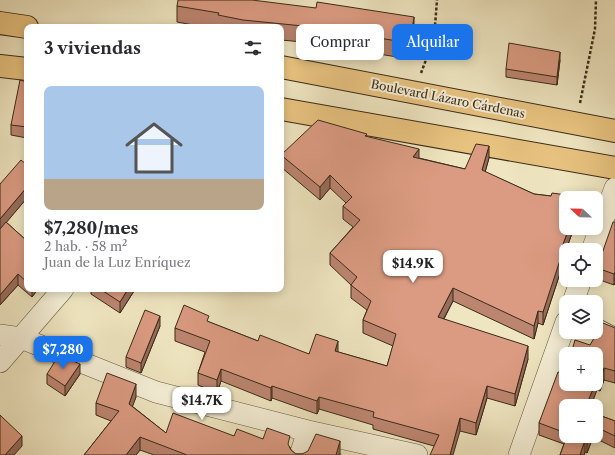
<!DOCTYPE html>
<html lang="es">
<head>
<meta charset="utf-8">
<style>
  :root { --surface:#fff; --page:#f2f2f3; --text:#2b2b33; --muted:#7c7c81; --line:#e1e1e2; --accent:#1a73e8 }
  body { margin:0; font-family:"Libre Caslon Text",serif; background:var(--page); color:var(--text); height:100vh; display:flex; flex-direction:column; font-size:15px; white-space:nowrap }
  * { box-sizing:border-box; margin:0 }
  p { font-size:13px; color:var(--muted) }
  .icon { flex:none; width:22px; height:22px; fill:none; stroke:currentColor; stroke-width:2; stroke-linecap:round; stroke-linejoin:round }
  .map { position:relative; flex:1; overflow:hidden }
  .details { position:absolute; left:24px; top:24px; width:260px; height:268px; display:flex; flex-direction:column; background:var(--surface); border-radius:8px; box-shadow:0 2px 10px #0003 }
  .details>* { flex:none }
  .top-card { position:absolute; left:296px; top:24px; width:259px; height:36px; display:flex; gap:8px }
  .needle { width:26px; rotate:292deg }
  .fabs { position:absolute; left:559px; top:191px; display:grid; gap:8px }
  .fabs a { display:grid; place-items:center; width:44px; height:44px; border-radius:8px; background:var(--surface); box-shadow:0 2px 10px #0003; font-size:20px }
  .price { position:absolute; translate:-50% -34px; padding:0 9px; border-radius:8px; background:#fff; color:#222; font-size:13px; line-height:26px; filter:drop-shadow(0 1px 2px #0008) }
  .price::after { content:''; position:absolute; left:50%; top:24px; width:12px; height:9px; margin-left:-6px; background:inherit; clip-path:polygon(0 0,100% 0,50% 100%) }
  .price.on { background:var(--accent); color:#fff }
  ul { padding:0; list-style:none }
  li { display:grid; align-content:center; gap:8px; height:212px; padding:0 20px }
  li+li { border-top:1px solid var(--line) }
  li span { display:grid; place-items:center; height:124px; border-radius:8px; color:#555 }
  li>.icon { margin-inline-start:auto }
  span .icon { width:72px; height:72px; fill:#fffc; stroke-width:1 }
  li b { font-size:17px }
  h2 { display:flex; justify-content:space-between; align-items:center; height:48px; padding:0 20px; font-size:17px }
  .chip { padding:0 14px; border-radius:8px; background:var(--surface); box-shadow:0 2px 10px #0003; font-size:14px; line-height:36px }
  .chip.on { background:var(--accent); color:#fff }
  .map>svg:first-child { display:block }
</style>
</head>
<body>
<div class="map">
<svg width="615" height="455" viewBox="0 0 615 455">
  <rect width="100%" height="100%" fill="#efe6c1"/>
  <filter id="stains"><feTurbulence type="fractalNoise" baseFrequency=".005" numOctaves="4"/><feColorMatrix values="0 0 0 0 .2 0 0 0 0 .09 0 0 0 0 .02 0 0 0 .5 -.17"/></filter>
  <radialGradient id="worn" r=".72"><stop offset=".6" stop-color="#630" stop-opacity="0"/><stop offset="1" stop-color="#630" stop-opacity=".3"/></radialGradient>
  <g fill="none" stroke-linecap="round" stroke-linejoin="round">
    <defs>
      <path id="lane" d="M596,323L615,333"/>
      <path id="street" d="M592,250L615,188
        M573,302L581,280
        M0,335L21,338L156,392L308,431L417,455
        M0,362L63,289
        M300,455L308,431
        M519,455L566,322"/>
      <path id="primary" d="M0,23L27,27
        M0,66L27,69
        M281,67L615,131
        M281,109L615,168"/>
    </defs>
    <use href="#lane" stroke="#675a43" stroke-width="12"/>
    <use href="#street" stroke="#675a43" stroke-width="22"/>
    <use href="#primary" stroke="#3a2b19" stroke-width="24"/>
    <path stroke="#3a2b19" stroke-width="2.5" stroke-dasharray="3 2" stroke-linecap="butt" d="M421,73L434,39L437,0
      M580,103L595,29L596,0"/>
    <use href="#lane" stroke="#f5efd7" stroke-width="10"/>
    <use href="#street" stroke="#f5efd7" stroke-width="21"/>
    <use href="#primary" stroke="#e8c380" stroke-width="22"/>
  </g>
  <path fill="#bc8570" stroke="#3a2b19" d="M177,6L414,33L410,59L303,42L281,40V27H204L177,22Z
    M560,60L557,85L506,77V69Z
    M27,82V138L11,135V125Z
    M367,137L419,158L465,169L489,158L485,172L534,194L551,196L581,198L566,228H574L564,255V261L543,325L538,323L534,339L453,301L444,319L528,359L515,406L487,398L476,435L460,431L434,446L373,429V425L319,409L317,414L272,398L271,401L221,381L217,393L198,385V373L205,352L175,341V328L209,322L258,341L309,354L338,352L387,366L393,346L363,333V320L367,310L351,298V285L330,265V253L353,227L343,219V206L346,203L330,188L320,200L281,167V155Z
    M27,165V198L6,222L27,241V289H38L32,297L18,285L0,305V184Z
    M615,222V283L614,285L597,279V268Z
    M91,289H134V291L120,313L91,294Z
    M160,326L141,373L126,367V357Z
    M615,328V383L604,380L600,391L597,390L566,406V436H596V414L615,421V448L593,437L587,453L585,452L584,455H560L564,444L539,435V423L564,374L590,345Z
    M47,374H80L65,396L47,384Z
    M136,397L132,406L166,433L234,436L263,439L290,447L291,450L296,454H302L340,453V455H154L140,450L136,455H84L111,421L96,415V403Z"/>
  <path fill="#996c5b" stroke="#3a2b19" d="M414,17V33L410,59V43Z
    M560,52V60L557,85V77Z
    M489,146V158L482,183V170Z
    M419,149V162L413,157Z
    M330,175V188L320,200V187Z
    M27,187V198L0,230V219Z
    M569,228H574L564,255V261L543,325V312L562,247Z
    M615,272V283L614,285V274Z
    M18,274V285L0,305V295Z
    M453,288V301L438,329V317Z
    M32,289H38L32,297Z
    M128,289H134V291L120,313V302Z
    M538,311V323L534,339V326Z
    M160,316V326L141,373V363Z
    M338,341V354L335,351Z
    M528,346V359L515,406V394Z
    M80,364V374L65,396V386Z
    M604,368V380L600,391V379Z
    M221,369V381L217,393V380Z
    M597,378V390L591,406H586L595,384H596V380Z
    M136,384V397L129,416V404Z
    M272,386V398L271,401V388Z
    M487,386V398L476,435V423Z
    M319,397V409L317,414V401Z
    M460,418V431L453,455H450Z
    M22,436V446L14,455H5Z
    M589,436H593V437L587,453V441Z
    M140,437V450L136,455H126Z
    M585,440V452L584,455H580Z
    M340,441V455H336Z"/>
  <path fill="#db9b82" stroke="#3a2b19" d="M178,0H252L316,8L317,2L414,17L410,43L303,26L243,20L218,15L219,13L177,6Z
    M509,43L560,52L557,77L506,69Z
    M20,80L27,82V127L11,125Z
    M318,120L367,134L365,136L419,149L413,157L465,169L476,144L489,146L482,170L534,194L551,196L552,193L581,197V198H566V228H569L562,247L564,248L543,312L538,311L534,326L453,288L438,317L528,346L515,394L487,386L476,423L460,418L450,455H430L439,435L373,417L374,412L319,397L317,401L272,386L271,388L221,369L217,380L198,373L210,341L175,328L184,305L209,316L207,321L258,341L260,335L309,354L316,334L338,341L335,351L387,366L396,334L363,320L371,301L351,285L357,277L330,253L360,220L343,206L352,197L330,175L320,187L281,155Z
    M21,160L27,165V187L0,219V184Z
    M6,222L27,241V282L18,274L0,295V229Z
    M613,222H615V272L614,274L597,268Z
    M100,289H128L120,302Z
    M145,310L160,316L141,363L126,357Z
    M603,323L615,328V371L604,368L600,379L597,378L596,380V354H571L575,340L590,345Z
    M59,355L80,364L65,386L47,374Z
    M566,368V384H595L586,406H566V433L539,423L558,372L564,374Z
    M107,373L136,384L129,404L166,433L173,413L234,436L237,429L263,439L267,428L290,436L288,444L291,450L296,454H302L308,451L316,434L340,441L336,455H187L140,437L126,455H84L119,411L96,403Z
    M596,414L615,421V436L596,427Z
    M0,415L22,436L5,455H0Z
    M567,436H589L587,441L585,440L580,455H560Z"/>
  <g text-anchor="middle" stroke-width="4" stroke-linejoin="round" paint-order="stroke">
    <g font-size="12" fill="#3a2b19" stroke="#f5efd7">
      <text transform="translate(448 99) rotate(11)" y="4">Boulevard Lázaro Cárdenas</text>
    </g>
  </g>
  <rect width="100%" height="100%" filter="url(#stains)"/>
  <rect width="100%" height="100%" fill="url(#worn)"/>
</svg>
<div class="fabs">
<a><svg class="needle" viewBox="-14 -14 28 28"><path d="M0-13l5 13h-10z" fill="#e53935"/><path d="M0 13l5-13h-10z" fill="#7c7c81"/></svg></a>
<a><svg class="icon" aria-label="locate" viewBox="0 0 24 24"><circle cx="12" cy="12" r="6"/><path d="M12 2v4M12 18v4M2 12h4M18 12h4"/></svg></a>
<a><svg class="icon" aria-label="layers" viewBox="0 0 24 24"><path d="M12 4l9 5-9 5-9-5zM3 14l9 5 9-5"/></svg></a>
<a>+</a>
<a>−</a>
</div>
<b class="price" style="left:413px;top:284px">$14.9K</b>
<b class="price on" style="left:63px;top:370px">$7,280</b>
<b class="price" style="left:202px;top:421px">$14.7K</b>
<div class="top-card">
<a class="chip">Comprar</a>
<a class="chip on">Alquilar</a>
</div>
<section class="details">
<h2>3 viviendas<svg class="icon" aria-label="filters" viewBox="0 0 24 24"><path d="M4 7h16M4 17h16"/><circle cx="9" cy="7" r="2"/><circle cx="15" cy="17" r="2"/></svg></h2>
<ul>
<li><span style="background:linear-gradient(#a9c7e8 75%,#b9a48a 0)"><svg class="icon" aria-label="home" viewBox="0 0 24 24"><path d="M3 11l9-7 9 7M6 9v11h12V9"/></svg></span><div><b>$7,280/mes</b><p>2 hab. · 58 m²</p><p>Juan de la Luz Enríquez</p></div></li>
</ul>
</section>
</div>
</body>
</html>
